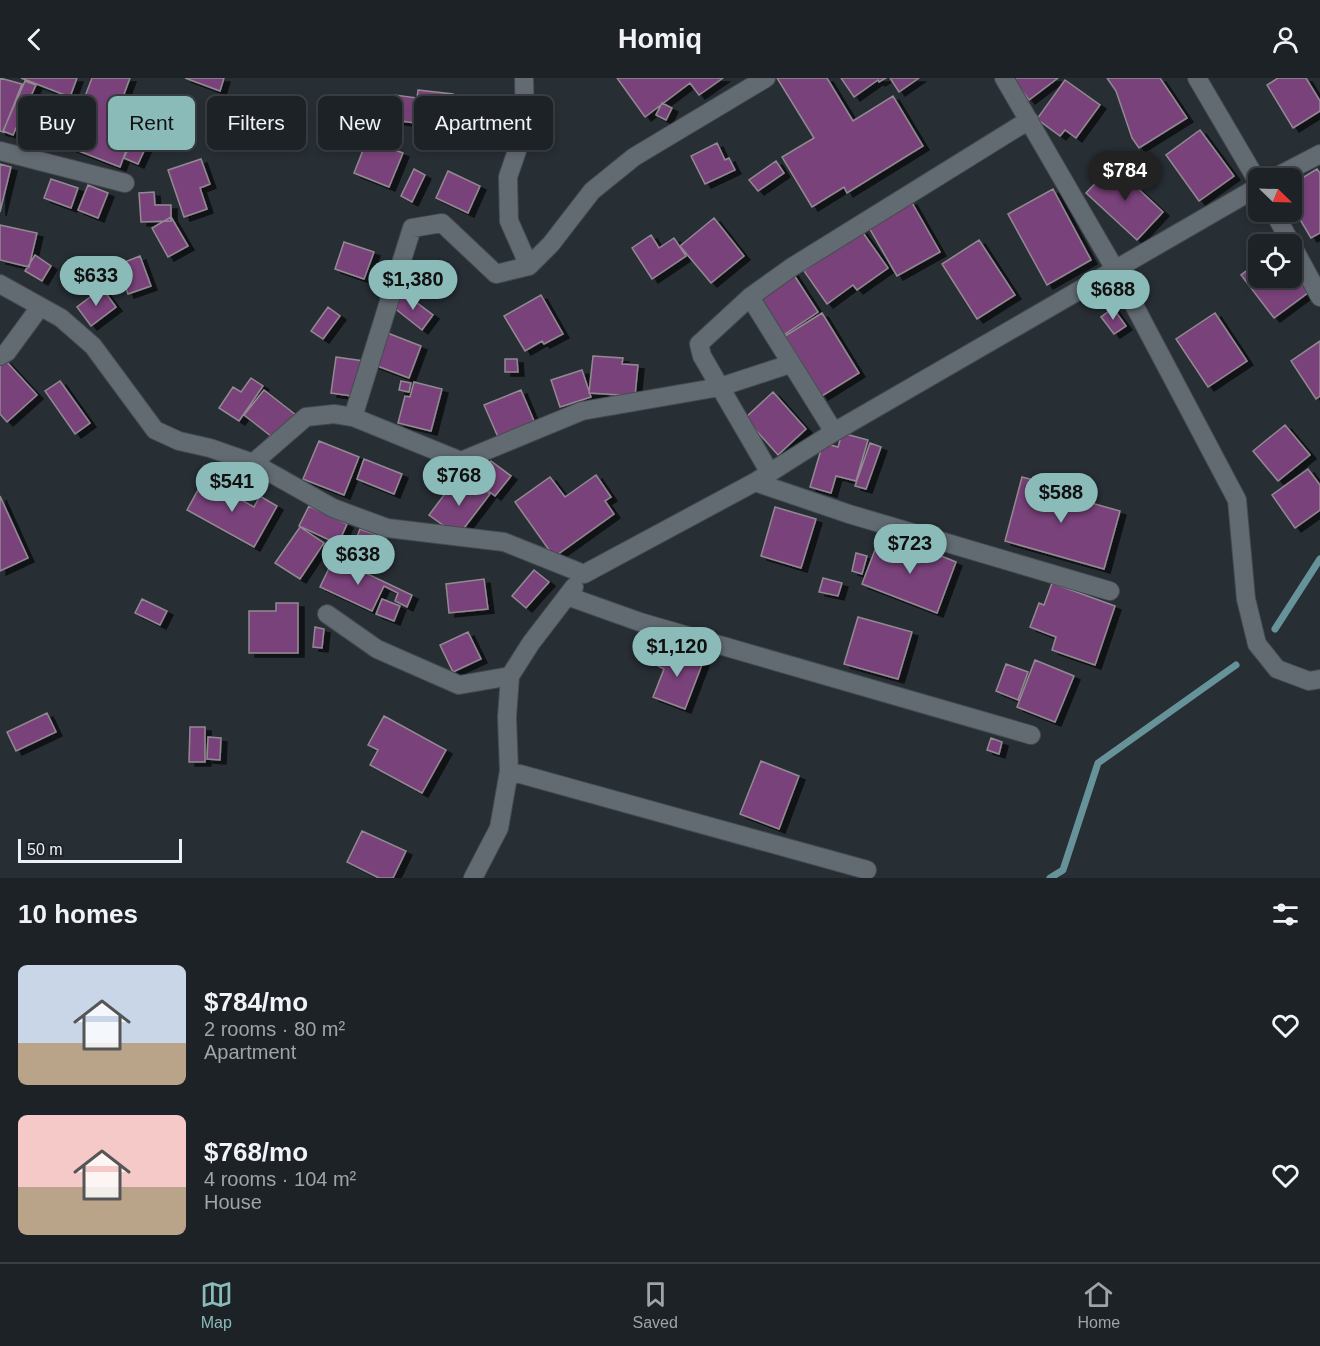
<!DOCTYPE html>
<html lang="en">
<head>
<meta charset="utf-8">
<style>
  :root { --surface:#1d2227; --page:#252a2f; --text:#f1f3f6; --muted:#a0a4a7; --line:#3b3f44; --accent:#8bbbb9 }
  body { margin:0; font-family:Arial,sans-serif; background:var(--page); color:var(--text); height:100vh; display:flex; flex-direction:column; font-size:22px; white-space:nowrap }
  * { box-sizing:border-box; margin:0 }
  p { font-size:20px; color:var(--muted) }
  .icon { flex:none; width:33px; height:33px; fill:none; stroke:currentColor; stroke-width:2; stroke-linecap:round; stroke-linejoin:round }
  .map { position:relative; height:800px; overflow:hidden }
  .panel { display:flex; flex-direction:column; background:var(--surface); flex:1 }
  .panel>* { flex:none }
  .guide { position:absolute; left:18px; top:18px; width:600px; height:54px; display:flex; gap:12px }
  .needle { width:39px; rotate:113deg }
  .tools { position:absolute; left:1248px; top:90px; display:grid; gap:12px }
  .tools a { display:grid; place-items:center; width:54px; height:54px; border-radius:9px; background:var(--surface); box-shadow:0 3px 9px #0003,0 0 0 2px var(--line); font-size:30px }
  .scale { position:absolute; left:18px; bottom:15px; width:164px; box-sizing:border-box; padding-left:6px; border:3px solid #ecf1f5; border-top:0; font-size:16px; line-height:21px; white-space:nowrap; color:#ecf1f5; -webkit-text-stroke:4px #1e242a; paint-order:stroke }
  .price { position:absolute; translate:-50% -51px; padding:0 14px; border-radius:21px; background:var(--accent); color:#111; font-size:20px; line-height:39px; filter:drop-shadow(0 2px 3px #0008) }
  .price::after { content:''; position:absolute; left:50%; top:36px; width:18px; height:14px; margin-left:-9px; background:inherit; clip-path:polygon(0 0,100% 0,50% 100%) }
  .price.on { background:#222; color:#fff }
  ul { padding:0; list-style:none }
  li { display:flex; align-items:center; gap:18px; height:150px; padding:0 18px }
  li span { display:grid; place-items:center; flex:none; width:168px; height:120px; border-radius:9px; color:#555 }
  li>.icon { margin-inline-start:auto }
  span .icon { width:72px; height:72px; fill:#fffc; stroke-width:1 }
  li b { font-size:26px }
  h2 { display:flex; justify-content:space-between; align-items:center; height:72px; padding:0 18px; font-size:26px }
  .tag { padding:0 21px; border-radius:9px; background:var(--surface); box-shadow:0 3px 9px #0003,0 0 0 2px var(--line); font-size:21px; line-height:54px }
  .tag.on { background:var(--accent); color:#111 }
  header { display:flex; justify-content:space-between; align-items:center; height:78px; padding:0 18px; background:var(--surface); font-size:27px; font-weight:700 }
  .menu { display:flex; justify-content:space-around; align-items:center; height:84px; border-top:2px solid var(--line); background:var(--surface); font-size:16px; color:var(--muted) }
  .menu a { display:grid; justify-items:center; gap:3px }
  .menu .on { color:var(--accent) }
  .map>svg:first-child { display:block }
</style>
</head>
<body>
<header><svg class="icon" aria-label="back" viewBox="0 0 24 24"><path d="M15 5l-7 7 7 7"/></svg>Homiq<svg class="icon" aria-label="person" viewBox="0 0 24 24"><circle cx="12" cy="8" r="4"/><path d="M4 21q1-7 8-7t8 7"/></svg></header>
<div class="map">
<svg width="1320" height="800" viewBox="0 0 1320 800">
  <defs>
    <filter id="shadow"><feDropShadow dx="6" dy="4" stdDeviation="0" flood-color="#0009"/></filter>
  </defs>
  <rect width="100%" height="100%" fill="#272e34"/>
  <g fill="none" stroke-linecap="round" stroke-linejoin="round">
    <path stroke="#66939a" stroke-width="7" d="M1275,551L1320,481
      M1050,800L1063,792L1098,685L1236,587"/>
  </g>
  <path fill="#7a437a" stroke="#928a92" stroke-width="1.5" filter="url(#shadow)" d="M0,0L22,6L3,54L0,53Z
    M21,0H77L70,19Z
    M92,0H130L114,43L134,51L120,89L66,68L68,64L39,52L50,23L79,34Z
    M185,0H224L220,13Z
    M617,0H723L699,17L690,5L645,39Z
    M777,0H827L853,43L893,18L923,68L847,115L844,109L812,129L782,79L814,60Z
    M841,0H886L879,4L878,2L854,19Z
    M890,0H919L899,14Z
    M1012,0H1058L1029,22Z
    M1107,0H1160L1187,40L1139,70L1132,60L1116,13Z
    M1278,0H1306L1320,23V33L1293,50L1267,7Z
    M1065,2L1100,27L1076,60L1065,52L1060,58L1037,41Z
    M25,3L36,7L25,31L37,36L28,56L16,50L13,57L3,53Z
    M418,12L453,16L449,49L392,42L395,17L417,20Z
    M662,25L672,30L666,42L656,37Z
    M137,52L151,58L138,86L124,80Z
    M1200,52L1234,98L1199,123L1166,77Z
    M367,62L403,75L389,109L354,95Z
    M717,65L725,82L729,80L735,92L705,106L691,78Z
    M201,81L210,106L200,110L207,131L184,139L168,92Z
    M776,83L784,95L758,113L749,102Z
    M0,86L11,89L0,134Z
    M1113,87L1163,134L1137,162L1086,115Z
    M414,91L425,97L412,124L401,118Z
    M1317,91L1320,95V155L1311,160L1292,128V122L1298,118L1292,106Z
    M448,93L480,108L468,135L436,120Z
    M51,101L78,110L71,130L44,120Z
    M88,107L108,115L98,140L78,132Z
    M1053,111L1091,182L1047,207L1008,136Z
    M154,114L155,127H171V143L141,144L139,115Z
    M911,123L940,174L897,198L868,148Z
    M171,139L188,168L168,179L152,150Z
    M714,140L744,178L711,205L680,168Z
    M0,147L37,155L29,189L0,182Z
    M861,152L888,190L857,212L853,207L827,226L804,193Z
    M651,157L659,170L674,160L686,178L652,201L632,170Z
    M979,162L1015,217L977,241L942,186Z
    M344,164L374,174L364,201L335,191Z
    M35,177L51,188L42,203L25,193Z
    M140,178L151,208L128,216L117,187Z
    M1258,184V200H1292V190L1309,214L1274,240L1241,197Z
    M792,194L818,234L782,258L756,218Z
    M102,210L116,229L91,248L77,229Z
    M404,215L433,237L422,252L393,229Z
    M541,217L563,256L544,266L542,263L525,273L504,238Z
    M328,229L340,238L323,261L311,253Z
    M1113,230L1126,248L1114,256L1101,239Z
    M822,235L859,295L822,318L785,258Z
    M1215,235L1247,283L1208,309L1176,261Z
    M385,254L421,268L409,300L372,286Z
    M1320,263V318L1316,321L1291,283Z
    M593,278L623,280L622,286L638,287L635,318L589,315Z
    M336,279L364,283L359,319L331,315Z
    M505,281H517L518,294H505Z
    M5,282L37,317L7,344L0,336V287Z
    M582,292L591,319L560,329L551,302Z
    M251,300L263,308L239,343L219,330L233,309L241,314Z
    M60,303L90,345L75,356L45,313Z
    M401,303L411,305L409,314L399,312Z
    M414,304L442,311L431,353L398,345L405,318L410,319Z
    M264,312L296,337L276,362L244,337Z
    M521,312L537,350L501,366L484,327Z
    M773,314L806,351L778,377L745,340Z
    M1285,347L1310,377L1278,403L1253,373Z
    M842,355L868,362L856,403L836,398L831,415L810,409L823,365L838,369Z
    M319,363L359,379L344,417L303,401Z
    M870,365L881,369L866,411L855,408Z
    M364,381L402,396L394,416L357,401Z
    M491,383L511,398L495,418L475,402Z
    M1308,391L1320,407V432L1295,450L1272,417Z
    M596,397L611,419L605,423L614,436L554,479L515,424L550,399L565,419Z
    M1022,399L1061,409L1059,416L1120,433L1104,491L1005,463Z
    M204,401L254,429L260,418L277,428L254,469L187,432Z
    M473,403L490,416L458,458L429,437L453,405L465,414Z
    M0,418L28,480L0,493Z
    M309,428L347,446L338,466L299,448Z
    M775,429L816,441L801,490L761,478Z
    M300,449L324,465L300,501L275,485Z
    M360,451L383,459L377,478L353,469Z
    M893,461L911,467L906,480L919,485L924,471L956,484L937,535L862,506L878,464L890,469Z
    M856,475L867,478L862,496L852,493Z
    M334,480L412,517L407,529L395,523L398,515L384,508L372,533L320,509Z
    M534,492L549,504L526,530L512,518Z
    M823,500L842,505L838,518L819,514Z
    M484,501L488,531L449,535L446,506Z
    M1052,505L1115,528L1095,587L1052,572L1056,559L1030,549L1039,525L1044,527Z
    M142,521L167,533L160,547L135,535Z
    M382,521L400,528L394,543L376,536Z
    M276,525H298V575H249V533H276Z
    M858,539L912,554L898,601L844,586Z
    M315,549L324,551L322,570L313,569Z
    M468,554L481,581L453,594L440,567Z
    M665,570L703,584L685,631L653,619L664,591L658,588Z
    M1035,582L1074,598L1055,644L1017,629Z
    M1006,586L1028,594L1018,622L996,613Z
    M47,635L56,654L16,673L7,654Z
    M384,638L446,672L422,715L370,687L378,672L368,667Z
    M190,649H205V684H189Z
    M208,659L221,660L220,682L207,681Z
    M991,660L1002,664L999,676L987,672Z
    M761,683L799,698L779,751L740,736Z
    M362,753L406,773L393,800H379L347,784Z"/>
  <g fill="none" stroke-linecap="round" stroke-linejoin="round">
    <defs>
      <path id="street" d="M524,0L525,49L508,99L509,143L529,188
        M1004,0L1116,193L1237,422L1246,521L1257,566L1277,591L1309,603L1320,601
        M1197,0L1258,104
        M0,73L125,105
        M1274,100L1320,76
        M1274,134L1320,219
        M0,206L61,240L93,268L155,352L179,363L210,370L253,385L333,430L387,450L504,464L584,496L755,404L834,354L1258,109
        M750,219L834,354
        M0,278L7,274L40,229
        M790,286L720,309L702,278L699,266L750,219L792,189L1029,42
        M353,339L412,150L442,145L496,196L529,188L551,166L592,113L634,79L766,0
        M253,385L306,339L334,336L353,339L461,383L582,333L720,309L770,395
        M755,404L849,436L1110,513
        M567,518L640,544L1031,657
        M327,536L377,571L459,607L510,598L531,565L574,509
        M509,693L867,792
        M473,800L499,750L509,693L507,639L510,598"/>
    </defs>
    <use href="#street" stroke="#454b50" stroke-width="20"/>
    <use href="#street" stroke="#636b72" stroke-width="18"/>
  </g>
</svg>
<div class="tools">
<a><svg class="needle" viewBox="-14 -14 28 28"><path d="M0-13l5 13h-10z" fill="#e53935"/><path d="M0 13l5-13h-10z" fill="#a0a4a7"/></svg></a>
<a><svg class="icon" aria-label="locate" viewBox="0 0 24 24"><circle cx="12" cy="12" r="6"/><path d="M12 2v4M12 18v4M2 12h4M18 12h4"/></svg></a>
</div>
<div class="scale">50 m</div>
<b class="price on" style="left:1125px;top:124px">$784</b>
<b class="price" style="left:96px;top:229px">$633</b>
<b class="price" style="left:413px;top:233px">$1,380</b>
<b class="price" style="left:1113px;top:243px">$688</b>
<b class="price" style="left:459px;top:429px">$768</b>
<b class="price" style="left:232px;top:435px">$541</b>
<b class="price" style="left:1061px;top:446px">$588</b>
<b class="price" style="left:910px;top:497px">$723</b>
<b class="price" style="left:358px;top:508px">$638</b>
<b class="price" style="left:677px;top:600px">$1,120</b>
<div class="guide">
<a class="tag">Buy</a>
<a class="tag on">Rent</a>
<a class="tag">Filters</a>
<a class="tag">New</a>
<a class="tag">Apartment</a>
</div>
</div>
<section class="panel">
<h2>10 homes<svg class="icon" aria-label="filters" viewBox="0 0 24 24"><path d="M4 7h16M4 17h16"/><circle cx="9" cy="7" r="2"/><circle cx="15" cy="17" r="2"/></svg></h2>
<ul>
<li><span style="background:linear-gradient(#c9d6e8 65%,#b9a48a 0)"><svg class="icon" aria-label="home" viewBox="0 0 24 24"><path d="M3 11l9-7 9 7M6 9v11h12V9"/></svg></span><div><b>$784/mo</b><p>2 rooms · 80 m²</p><p>Apartment</p></div><svg class="icon" aria-label="heart" viewBox="0 0 24 24"><path d="M12 20l-8-8c-3-5 5-10 8-4 3-6 11-1 8 4z"/></svg></li>
<li><span style="background:linear-gradient(#f6c9c9 60%,#b9a48a 0)"><svg class="icon" aria-label="home" viewBox="0 0 24 24"><path d="M3 11l9-7 9 7M6 9v11h12V9"/></svg></span><div><b>$768/mo</b><p>4 rooms · 104 m²</p><p>House</p></div><svg class="icon" aria-label="heart" viewBox="0 0 24 24"><path d="M12 20l-8-8c-3-5 5-10 8-4 3-6 11-1 8 4z"/></svg></li>
</ul>
</section>
<nav class="menu">
<a class="on"><svg class="icon" aria-label="map" viewBox="0 0 24 24"><path d="M3 6l6-2 6 2 6-2v14l-6 2-6-2-6 2zM9 4v14M15 6v14"/></svg>Map</a>
<a><svg class="icon" aria-label="saved" viewBox="0 0 24 24"><path d="M7 4h10v16l-5-4-5 4z"/></svg>Saved</a>
<a><svg class="icon" aria-label="home" viewBox="0 0 24 24"><path d="M3 11l9-7 9 7M6 9v11h12V9"/></svg>Home</a>
</nav>
</body>
</html>
